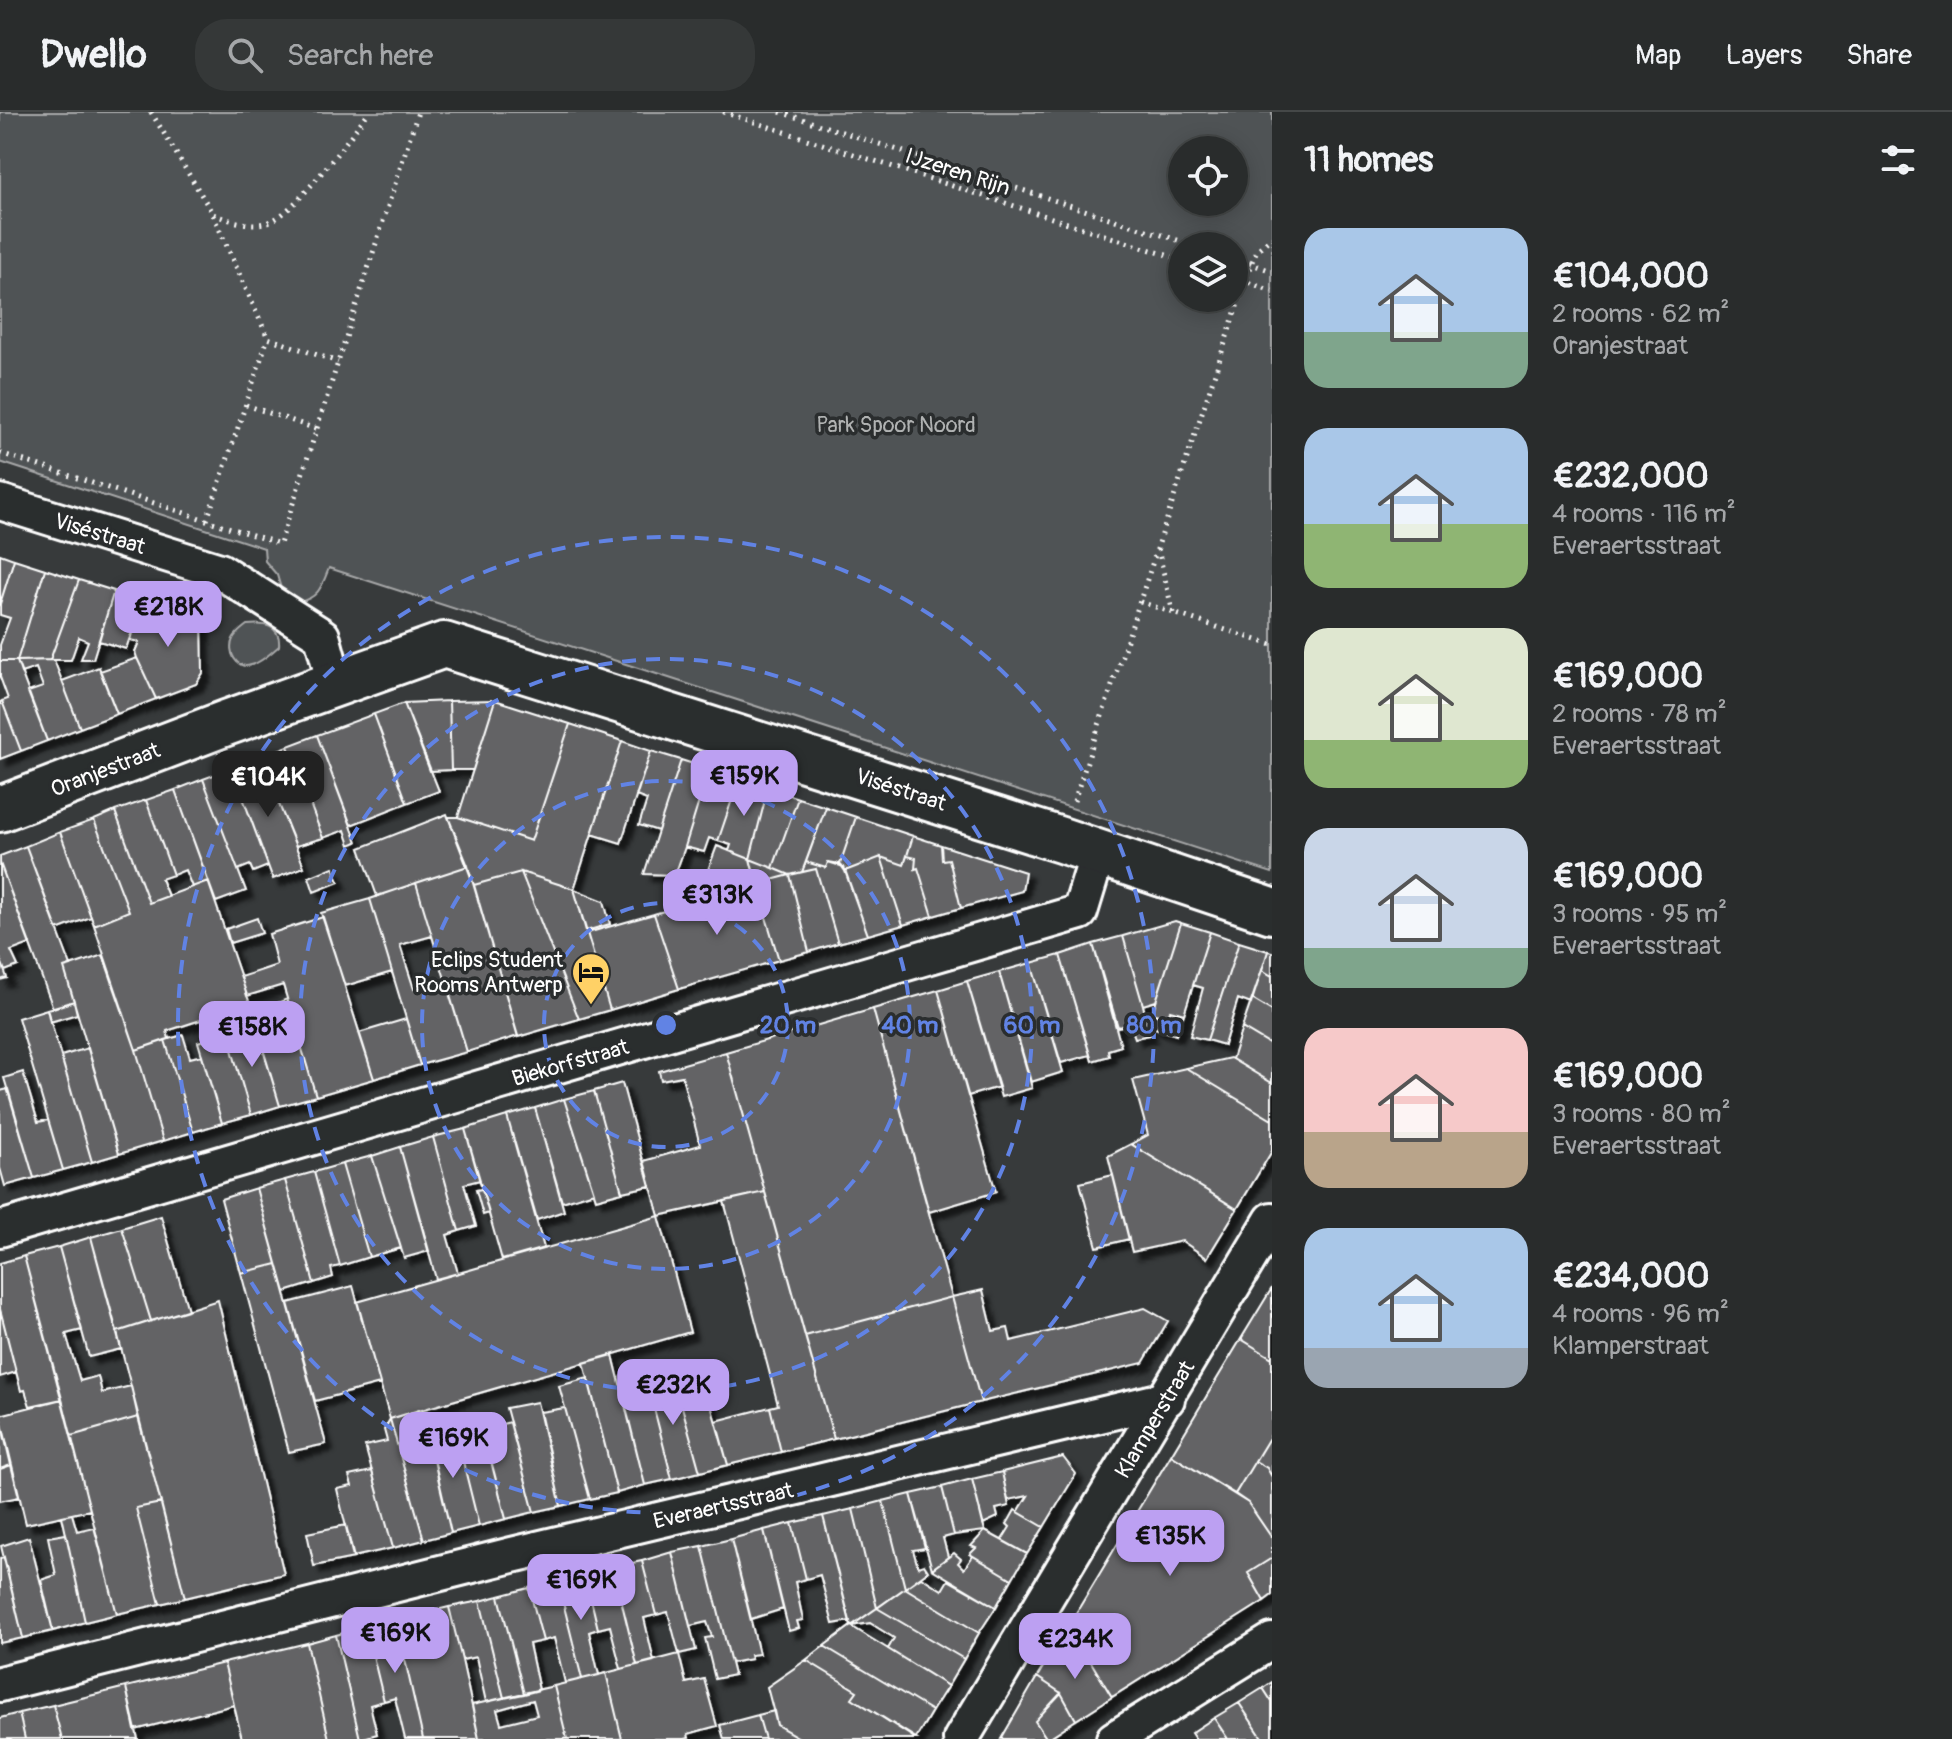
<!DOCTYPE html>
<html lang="en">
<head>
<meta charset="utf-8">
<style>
  :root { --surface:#292c2c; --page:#353838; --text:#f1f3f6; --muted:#a5a7a9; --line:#454848; --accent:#bca0f2 }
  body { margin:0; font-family:Pangolin,sans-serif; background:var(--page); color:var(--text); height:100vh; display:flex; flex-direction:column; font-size:30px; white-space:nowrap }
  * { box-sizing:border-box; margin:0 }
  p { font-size:26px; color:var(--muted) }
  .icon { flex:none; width:44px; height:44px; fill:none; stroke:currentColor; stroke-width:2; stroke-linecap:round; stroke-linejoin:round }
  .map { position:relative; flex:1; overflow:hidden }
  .drawer { display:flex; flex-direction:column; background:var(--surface); width:680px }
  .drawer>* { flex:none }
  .fabs { position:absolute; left:1168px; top:24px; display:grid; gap:16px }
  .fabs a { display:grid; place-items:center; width:80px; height:80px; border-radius:50%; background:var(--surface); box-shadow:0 4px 20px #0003,0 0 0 2px var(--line); font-size:40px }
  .price { position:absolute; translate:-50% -68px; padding:0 18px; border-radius:16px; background:var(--accent); color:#111; font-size:26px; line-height:52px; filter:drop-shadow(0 2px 4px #0008) }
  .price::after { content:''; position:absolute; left:50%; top:48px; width:24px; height:18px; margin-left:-12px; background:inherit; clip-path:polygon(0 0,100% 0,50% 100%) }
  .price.selected { background:#222; color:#fff }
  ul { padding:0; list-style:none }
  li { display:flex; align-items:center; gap:24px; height:200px; padding:0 32px }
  li span { display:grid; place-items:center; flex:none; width:224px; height:160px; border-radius:24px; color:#555 }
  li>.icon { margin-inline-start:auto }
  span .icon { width:96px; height:96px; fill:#fffc; stroke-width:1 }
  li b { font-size:34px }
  h2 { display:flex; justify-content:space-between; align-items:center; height:96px; padding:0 32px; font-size:34px }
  header { display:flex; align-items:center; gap:48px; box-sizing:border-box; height:112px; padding:0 40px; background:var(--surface); border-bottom:2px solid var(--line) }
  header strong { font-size:38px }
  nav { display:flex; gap:44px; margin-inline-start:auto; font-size:28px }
  .search { width:560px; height:72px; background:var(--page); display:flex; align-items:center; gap:20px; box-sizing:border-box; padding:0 28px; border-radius:32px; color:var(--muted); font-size:30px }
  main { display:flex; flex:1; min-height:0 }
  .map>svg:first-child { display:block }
</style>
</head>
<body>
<header>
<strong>Dwello</strong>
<div class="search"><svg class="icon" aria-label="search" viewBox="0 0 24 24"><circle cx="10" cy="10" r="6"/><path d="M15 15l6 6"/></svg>Search here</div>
<nav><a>Map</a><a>Layers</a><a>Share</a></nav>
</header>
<main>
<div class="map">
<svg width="1272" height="1627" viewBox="0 0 1272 1627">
  <defs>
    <filter id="shadow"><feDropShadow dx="7" dy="7" stdDeviation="2" flood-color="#0009"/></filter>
  </defs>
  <rect width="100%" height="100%" fill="#373a3b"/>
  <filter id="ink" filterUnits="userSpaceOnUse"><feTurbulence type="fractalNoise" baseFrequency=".0125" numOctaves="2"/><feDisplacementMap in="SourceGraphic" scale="16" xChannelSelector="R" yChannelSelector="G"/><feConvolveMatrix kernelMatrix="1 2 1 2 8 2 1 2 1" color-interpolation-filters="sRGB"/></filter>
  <g filter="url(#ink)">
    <path fill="#505354" stroke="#a8a9aa" stroke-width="2" fill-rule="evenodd" d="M0,0H1272V761L329,456C322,474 319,486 298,490L282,480L277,463L265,449L264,436L0,350ZM1182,38H1234V90H1182ZM1182,134H1234V186H1182Z
      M247,513C264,511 281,513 279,534C272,540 261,551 251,553C236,558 227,539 233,527C236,521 242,517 247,513Z"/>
    <path fill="#636465" stroke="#fff" stroke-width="2" fill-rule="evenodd" filter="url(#shadow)" d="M0,442L14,447L0,492Z
      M14,447L45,457L17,549H0V533L10,506L0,503V492Z
      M45,457L79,468L50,548L17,549Z
      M79,468L114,479L93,547H81L88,529L79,525L71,548H50Z
      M114,479L142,489L126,537L99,529Z
      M142,489L202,508L203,561L196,572L156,587L137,546L135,540L139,530L130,528Z
      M137,546L156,587L117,602L100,559Z
      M54,548L80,616L47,629L28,580L43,575L36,556L21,561L17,549Z
      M0,549H17L47,629L21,639L2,589L8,587L0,565Z
      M99,555L117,602L80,616L62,569Z
      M495,588L473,658H451L449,589Z
      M495,588L570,612L531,729L458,705Z
      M2,589L21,639L0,647V590Z
      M449,589L451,658L430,659L404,591Z
      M404,591L439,679L407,691L374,602Z
      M374,602L407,691L351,713L317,623Z
      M570,612L622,629L574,777L521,760L474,773L448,705H458L531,729Z
      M317,623L357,730L350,733L345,718L323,726L288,634Z
      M622,629L651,639L621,731L592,722Z
      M288,634L323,726L296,734L260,645Z
      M651,639L681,648L658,719L639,713L647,688L636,684Z
      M260,645L304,755L273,767L232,656Z
      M681,648L709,657L685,735L675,763L644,762Z
      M232,656L268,754L253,760L250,753L238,758L203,667Z
      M709,657L739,667L718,729L709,726L704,740L685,735Z
      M203,667L246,779L216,790L175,678Z
      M739,667L768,676L750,747L729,739L731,733L718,729Z
      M768,676L798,686L773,756L750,747Z
      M175,678L208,769L192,775L185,758L173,763L146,688Z
      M798,686L826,695L802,760L790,763L773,756Z
      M146,688L173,763L161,767L168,784L149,791L115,699Z
      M826,695L856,705L840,752L828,750L826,756L806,750Z
      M115,699L149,791L208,769L250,892L167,919L169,927L136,938L94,813L129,799L94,708Z
      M447,702L468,754L377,784L360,736Z
      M856,705L913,724L904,753L881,745L845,759L840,752Z
      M94,708L129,799L94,813L60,720Z
      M60,720L91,805L57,818L26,734Z
      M913,724L941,733L942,748L949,747L961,796L933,804L918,756L915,757L916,746L907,744Z
      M941,733L1025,760L1022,779L961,796L949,747L942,748Z
      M26,734L71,854L64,856L74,889L53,896L0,751V744Z
      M717,734L750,747L755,765L706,763Z
      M907,744L916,746L915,757L918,756L933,804L903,813L881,745L904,753Z
      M881,745L903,813L868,823L845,759Z
      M750,747L773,756L790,763L756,772Z
      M806,750L826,756L828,750L844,755L868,823L838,831L816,757L802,760Z
      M0,751L30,832L11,839L18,854L5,859L0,846Z
      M468,754L518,924L467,940L416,771Z
      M333,755L339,770L314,780L309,765Z
      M816,757L838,831L809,840L790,763Z
      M521,760L579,907L518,925L474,773Z
      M521,760L574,777L610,898L579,907Z
      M790,763L809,840L779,848L756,772Z
      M416,771L432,824L400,833L414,877L445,868L467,940L420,953L370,787Z
      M756,772L779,848L679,877L654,802Z
      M574,777L604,789L610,812L586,819Z
      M370,787L392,860L345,874L321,801Z
      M654,802L679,877L610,898L587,821Z
      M323,805L374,967L316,984L283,873L247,884L241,865L277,853L269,822Z
      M257,806L262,821L230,831L226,817Z
      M1175,809L1181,811L1156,889L1143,893L1123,824Z
      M1181,811L1210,820L1184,902L1170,898L1168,906L1152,902Z
      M1210,820L1239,830L1207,928L1190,924L1203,876L1193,873Z
      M1123,824L1143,893L1150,923L1135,926L1130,912L1118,915L1093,832Z
      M1239,830L1268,839L1251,892L1238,887L1224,933L1207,928Z
      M1093,832L1121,934L1108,938L1109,944L1092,949L1060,843Z
      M1268,839L1272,840V864L1262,858Z
      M103,843L136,938L163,1029L119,1042L64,856Z
      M1060,843L1090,943L1061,951L1031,851Z
      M0,846L7,866L0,868Z
      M1031,851L1063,960L1031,970L999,860Z
      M1262,858L1272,864V899L1252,887Z
      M999,860L1032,976L1001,985L967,869Z
      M967,869L999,975L968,984L938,878Z
      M938,878L996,1080L929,1100L873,897Z
      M287,887L316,984L280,994L252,901Z
      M1252,887L1272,899V934L1242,916Z
      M74,889L77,902L50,910L47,897Z
      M47,897L92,1050L63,1058L18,906Z
      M873,897L952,1185L805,1224L726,940Z
      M1170,898L1184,902L1176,923L1152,915L1155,902L1168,906Z
      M241,904L250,934L261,930L280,994L251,1003L224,910Z
      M406,907L420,953L374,967L359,921Z
      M224,910L251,1003L222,1011L198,930L210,926L207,915Z
      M1242,916L1272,934V971L1232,947Z
      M183,923L190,946L202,943L222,1011L193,1020L165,928Z
      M165,928L193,1020L163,1029L136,938Z
      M88,936L119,1042L92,1050L61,944Z
      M726,940L765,1080L659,1104L644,1049L700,1033L682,964L661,968L659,959Z
      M1230,946L1272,971V1008L1186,956Z
      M1186,956L1272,1008V1039L1237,1097L1131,1032L1148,1023L1133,968Z
      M23,960L38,1010L48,1008L63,1058L34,1066L4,966Z
      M622,971L650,1074L622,1080L594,979Z
      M8,977L34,1066L5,1074L0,1056V979Z
      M594,979L622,1080L596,1087L564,987Z
      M564,987L594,1080L562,1090L535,996Z
      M535,996L564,1099L537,1108L507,1004Z
      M507,1004L544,1136L502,1148L465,1017Z
      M465,1017L480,1068L464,1072L476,1114L459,1119L433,1025Z
      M433,1025L459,1119L447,1123L458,1161L436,1167L400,1035Z
      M1131,1032L1237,1097L1207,1146L1182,1129L1132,1140L1108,1044Z
      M400,1035L429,1139L404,1146L372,1044Z
      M372,1044L401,1136L369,1145L342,1052Z
      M342,1052L369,1145L340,1154L314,1060Z
      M314,1060L340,1154L331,1156L333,1165L314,1171L285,1068Z
      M1113,1063L1129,1127L1097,1135L1080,1071Z
      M285,1068L314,1171L285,1180L256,1076Z
      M256,1076L277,1152L241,1161L221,1087Z
      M482,1077L489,1101L483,1103L476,1078Z
      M765,1080L834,1327L781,1340L770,1295L778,1293L724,1089Z
      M161,1104L188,1198L151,1209L122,1116Z
      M659,1104L690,1220L390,1307L357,1190Z
      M122,1116L151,1209L117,1220L91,1125Z
      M91,1125L121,1237L89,1245L59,1135Z
      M59,1135L82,1218L66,1222L80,1269L98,1264L102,1281L131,1274L138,1305L71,1324L24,1144Z
      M24,1144L62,1287L30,1294L25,1278L21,1279L0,1197V1151Z
      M277,1152L326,1332L289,1340L241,1161Z
      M353,1174L380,1272L315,1289L288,1191Z
      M1272,1176V1246L1241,1227Z
      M983,1178L993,1219L1008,1216L1011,1229L1145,1196L1168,1209L1143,1251L981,1290L952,1185Z
      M952,1185L981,1290L834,1327L805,1224Z
      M218,1188L284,1462L185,1486L117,1220Z
      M0,1197L16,1260L0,1265Z
      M1241,1227L1272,1246V1321L1235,1382L1171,1343Z
      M613,1243L645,1373L617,1381L584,1251Z
      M700,1255L728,1353L700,1360L673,1262Z
      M673,1262L700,1360L672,1367L647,1269Z
      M588,1266L617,1381L590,1387L559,1274Z
      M647,1269L672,1367L645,1373L622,1281L636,1278L634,1272Z
      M62,1287L90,1398L26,1412L0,1303Z
      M537,1290L561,1394L534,1400L506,1296Z
      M770,1295L781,1340L728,1353L716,1309Z
      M565,1296L590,1387L561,1394L540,1300Z
      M422,1297L451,1421L424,1428L390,1307Z
      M138,1305L161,1391L136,1396L160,1492L117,1502L71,1324Z
      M0,1306L11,1353L0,1357Z
      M390,1307L424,1428L393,1436L365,1334L387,1329L384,1318Z
      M480,1307L506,1407L479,1414L454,1313Z
      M510,1310L534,1400L506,1407L483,1317Z
      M454,1313L479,1414L451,1421L428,1320Z
      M1272,1321V1365L1267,1356L1255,1349Z
      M1171,1343L1248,1391L1272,1426V1446L1248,1461L1264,1489L1112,1585L1091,1550L1058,1531Z
      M1063,1345L1076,1362L1044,1415L1018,1400L1028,1384L1008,1388L1002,1360Z
      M1255,1349L1267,1356L1272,1365V1426L1248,1391L1235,1382Z
      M11,1353L19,1385L0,1389V1357Z
      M372,1359L393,1436L353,1445L337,1377L352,1374L349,1364Z
      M1002,1360L1009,1394L996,1397L998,1405L983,1412L972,1367Z
      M972,1367L985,1419L954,1423L942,1375Z
      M942,1375L954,1423L943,1426L948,1445L932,1457L911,1382Z
      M911,1382L925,1436L913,1438L918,1455L924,1453L928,1459L905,1476L883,1389Z
      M883,1389L905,1476L877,1496L853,1397Z
      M161,1391L185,1486L160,1492L136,1396Z
      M853,1397L877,1496L851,1514L823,1404Z
      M1015,1398L1044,1415L1027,1442L1002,1428L1010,1415L1007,1412Z
      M72,1402L77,1419L94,1415L117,1502L85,1510L62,1404Z
      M823,1404L850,1509L833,1512L820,1463L806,1467L792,1411Z
      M792,1411L806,1467L795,1470L803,1508L797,1509L799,1516L789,1519L764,1418Z
      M346,1413L354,1446L314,1454L307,1421Z
      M764,1418L783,1497L751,1507L731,1427Z
      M985,1419L1027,1442L1012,1467L970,1442L976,1436L971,1434Z
      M66,1422L85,1510L53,1519L41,1468L56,1463L48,1425Z
      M29,1425L53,1519L23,1526L1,1434Z
      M731,1427L759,1542L750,1543L751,1547L731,1551L702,1434Z
      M702,1434L734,1563L715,1567L705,1526L712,1525L707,1510L690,1514L672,1440Z
      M672,1440L696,1538L679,1542L668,1500L656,1503L642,1449Z
      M954,1441L961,1447L958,1451L964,1457L973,1444L1012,1467L996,1495L932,1457Z
      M4,1445L23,1526L0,1531V1446Z
      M1272,1446V1483L1264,1489L1248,1461Z
      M642,1449L656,1503L644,1506L654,1549L637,1553L613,1455Z
      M613,1455L637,1553L621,1557L610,1514L598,1517L585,1462Z
      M585,1462L598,1517L589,1520L599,1563L582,1567L558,1470Z
      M921,1465L942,1478L948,1468L996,1495L979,1521L905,1476Z
      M558,1470L582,1567L565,1571L554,1526L543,1529L529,1476Z
      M529,1476L543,1529L529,1532L539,1578L524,1582L499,1484Z
      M905,1476L979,1521L964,1547L877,1496Z
      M499,1484L524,1582L504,1586L480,1489Z
      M480,1489L504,1586L486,1590L476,1545L462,1548L449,1495Z
      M449,1495L462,1548L479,1627H423L396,1508Z
      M877,1496L964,1547L948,1574L888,1537L894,1526L870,1511L851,1514Z
      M396,1508L423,1627H405L395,1586L384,1589L366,1515Z
      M851,1514L948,1574L932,1599L824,1534Z
      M366,1515L384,1589L370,1593L377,1622L360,1627L336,1523Z
      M336,1523L360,1627H329L307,1531Z
      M307,1531L329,1627H242L224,1551Z
      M1058,1531L1091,1550L1112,1585L1076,1608L1061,1581L1037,1565Z
      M824,1534L932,1599L916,1626L852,1586L857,1579L806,1548Z
      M679,1542L686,1571L704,1567L717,1614L688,1622L689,1626L685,1627H622L606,1561Z
      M806,1548L857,1579L852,1586L916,1627H801L777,1613L767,1575Z
      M224,1551L234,1593L135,1618L126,1575Z
      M606,1561L622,1627H567L554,1574Z
      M1037,1565L1061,1581L1035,1609L1047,1627H1001Z
      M1272,1570V1590L1263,1576Z
      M554,1574L567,1627H479L472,1593ZM533,1588L537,1603L501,1612L497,1598Z
      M126,1575L138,1627H62L53,1593Z
      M1263,1576L1272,1590V1627H1263L1239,1591Z
      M1061,1581L1076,1608L1047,1627L1035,1609Z
      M1239,1591L1263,1627H1228L1214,1606Z
      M53,1593L62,1627H25L19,1601Z
      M774,1599L777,1613L801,1627H765L758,1603Z
      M19,1601L25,1627H0V1606Z
      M758,1603L765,1627H724L720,1613Z
      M1214,1606L1228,1627H1195L1191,1621Z"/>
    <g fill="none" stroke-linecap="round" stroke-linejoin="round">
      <defs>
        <path id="street" d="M0,390L220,459L322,524L335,572
          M0,1117L1080,800L1098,741
          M0,1572L512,1443L1167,1287
          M961,1627L1272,1108
          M1114,1627L1272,1529"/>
        <path id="secondary" d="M0,697L226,611L444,533L1061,728L1272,799"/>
      </defs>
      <use href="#street" stroke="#fff" stroke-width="40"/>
      <use href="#secondary" stroke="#fff" stroke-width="50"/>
      <path stroke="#fff" stroke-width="5" stroke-dasharray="2 6" stroke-linecap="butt" d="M151,0L213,102C230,109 255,117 273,108C299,96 349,25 369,0
        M723,0L1182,148
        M780,0L1196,134
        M213,103L268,226L338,250
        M1234,146L1272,159
        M1234,165L1272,179
        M246,293L316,317
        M0,341L280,432L418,0
        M207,408L268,226
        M1158,437L1173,501
        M1140,490L1272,533
        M1074,689L1251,152L1257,138L1272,125"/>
      <use href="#street" stroke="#2a2d2e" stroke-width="34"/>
      <use href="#secondary" stroke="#2a2d2e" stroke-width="44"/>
    </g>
  </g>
  <g fill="none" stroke="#6183e4" stroke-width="4" stroke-dasharray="14 10">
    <circle cx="666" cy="913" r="122"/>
    <circle cx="666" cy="913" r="244"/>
    <circle cx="666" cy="913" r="366"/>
    <circle cx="666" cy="913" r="488"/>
  </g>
  <defs>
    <symbol id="hotel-pin" viewBox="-11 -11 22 30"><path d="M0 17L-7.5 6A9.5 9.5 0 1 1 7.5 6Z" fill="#ffd166" stroke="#2a2d2e"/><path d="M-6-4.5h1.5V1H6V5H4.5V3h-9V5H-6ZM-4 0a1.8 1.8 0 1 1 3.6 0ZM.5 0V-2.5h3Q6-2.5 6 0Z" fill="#111"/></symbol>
  </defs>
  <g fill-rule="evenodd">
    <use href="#hotel-pin" x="569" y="838" width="44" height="60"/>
  </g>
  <g text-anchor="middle" stroke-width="7" stroke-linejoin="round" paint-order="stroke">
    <g font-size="22" fill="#fff" stroke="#2a2d2e">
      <text transform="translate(958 59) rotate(18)" y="8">IJzeren Rijn</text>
      <text transform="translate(100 421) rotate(17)" y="8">Viséstraat</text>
      <text transform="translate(105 657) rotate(-21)" y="8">Oranjestraat</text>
      <text transform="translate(901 677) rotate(18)" y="8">Viséstraat</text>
      <text transform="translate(570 950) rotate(-16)" y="8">Biekorfstraat</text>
      <text transform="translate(1154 1307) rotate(-59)" y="8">Klamperstraat</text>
      <text transform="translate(723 1393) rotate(-13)" y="8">Everaertsstraat</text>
    </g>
    <g font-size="22" fill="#b0b2b2" stroke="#2a2d2e">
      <text x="896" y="320">Park Spoor Noord</text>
    </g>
    <g font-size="22" fill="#fff" stroke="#2a2d2e" text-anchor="end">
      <text x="563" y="855">Eclips Student<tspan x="563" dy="25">Rooms Antwerp</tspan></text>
    </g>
  </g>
  <circle cx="666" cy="913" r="12" fill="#6183e4" stroke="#2a2d2e" stroke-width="4"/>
  <g font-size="24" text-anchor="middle" font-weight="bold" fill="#6183e4" stroke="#2a2d2e" stroke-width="7" stroke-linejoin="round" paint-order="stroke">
    <text x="788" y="921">20 m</text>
    <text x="910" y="921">40 m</text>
    <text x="1032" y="921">60 m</text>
    <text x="1154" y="921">80 m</text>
  </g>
</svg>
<div class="fabs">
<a><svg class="icon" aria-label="locate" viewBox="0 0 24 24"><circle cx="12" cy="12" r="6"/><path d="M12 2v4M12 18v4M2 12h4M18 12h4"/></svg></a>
<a><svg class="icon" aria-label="layers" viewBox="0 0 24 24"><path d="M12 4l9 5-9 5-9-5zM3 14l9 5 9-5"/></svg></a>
</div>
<b class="price" style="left:168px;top:537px">€218K</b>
<b class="price" style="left:744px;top:706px">€159K</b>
<b class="price selected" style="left:268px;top:707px">€104K</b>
<b class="price" style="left:717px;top:825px">€313K</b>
<b class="price" style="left:252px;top:957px">€158K</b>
<b class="price" style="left:673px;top:1315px">€232K</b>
<b class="price" style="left:453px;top:1368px">€169K</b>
<b class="price" style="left:1170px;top:1466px">€135K</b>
<b class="price" style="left:581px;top:1510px">€169K</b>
<b class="price" style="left:395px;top:1563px">€169K</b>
<b class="price" style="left:1075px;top:1569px">€234K</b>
</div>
<section class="drawer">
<h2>11 homes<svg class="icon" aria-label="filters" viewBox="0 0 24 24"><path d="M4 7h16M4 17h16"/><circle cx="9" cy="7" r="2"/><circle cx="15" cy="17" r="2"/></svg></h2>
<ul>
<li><span style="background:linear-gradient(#a9c7e8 65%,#7fa58c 0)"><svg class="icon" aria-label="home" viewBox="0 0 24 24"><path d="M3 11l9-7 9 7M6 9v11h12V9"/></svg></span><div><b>€104,000</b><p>2 rooms · 62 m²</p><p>Oranjestraat</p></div></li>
<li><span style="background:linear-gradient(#a9c7e8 60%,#8fb573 0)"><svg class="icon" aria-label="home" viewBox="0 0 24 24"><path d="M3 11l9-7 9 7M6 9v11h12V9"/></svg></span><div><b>€232,000</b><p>4 rooms · 116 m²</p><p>Everaertsstraat</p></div></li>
<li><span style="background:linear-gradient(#dfe7d0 70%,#8fb573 0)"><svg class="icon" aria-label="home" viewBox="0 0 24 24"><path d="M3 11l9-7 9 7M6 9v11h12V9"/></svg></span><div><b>€169,000</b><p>2 rooms · 78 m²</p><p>Everaertsstraat</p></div></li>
<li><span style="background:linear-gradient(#c9d6e8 75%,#7fa58c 0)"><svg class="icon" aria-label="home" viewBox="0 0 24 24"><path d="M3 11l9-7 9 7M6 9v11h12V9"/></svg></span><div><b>€169,000</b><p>3 rooms · 95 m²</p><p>Everaertsstraat</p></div></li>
<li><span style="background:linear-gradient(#f6c9c9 65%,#b9a48a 0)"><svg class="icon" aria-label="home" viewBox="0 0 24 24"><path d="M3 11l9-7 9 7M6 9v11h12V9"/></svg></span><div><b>€169,000</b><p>3 rooms · 80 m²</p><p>Everaertsstraat</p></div></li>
<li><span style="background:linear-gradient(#a9c7e8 75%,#9aa5b1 0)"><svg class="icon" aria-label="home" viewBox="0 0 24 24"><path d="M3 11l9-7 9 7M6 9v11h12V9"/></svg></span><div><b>€234,000</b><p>4 rooms · 96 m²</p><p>Klamperstraat</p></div></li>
</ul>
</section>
</main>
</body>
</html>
